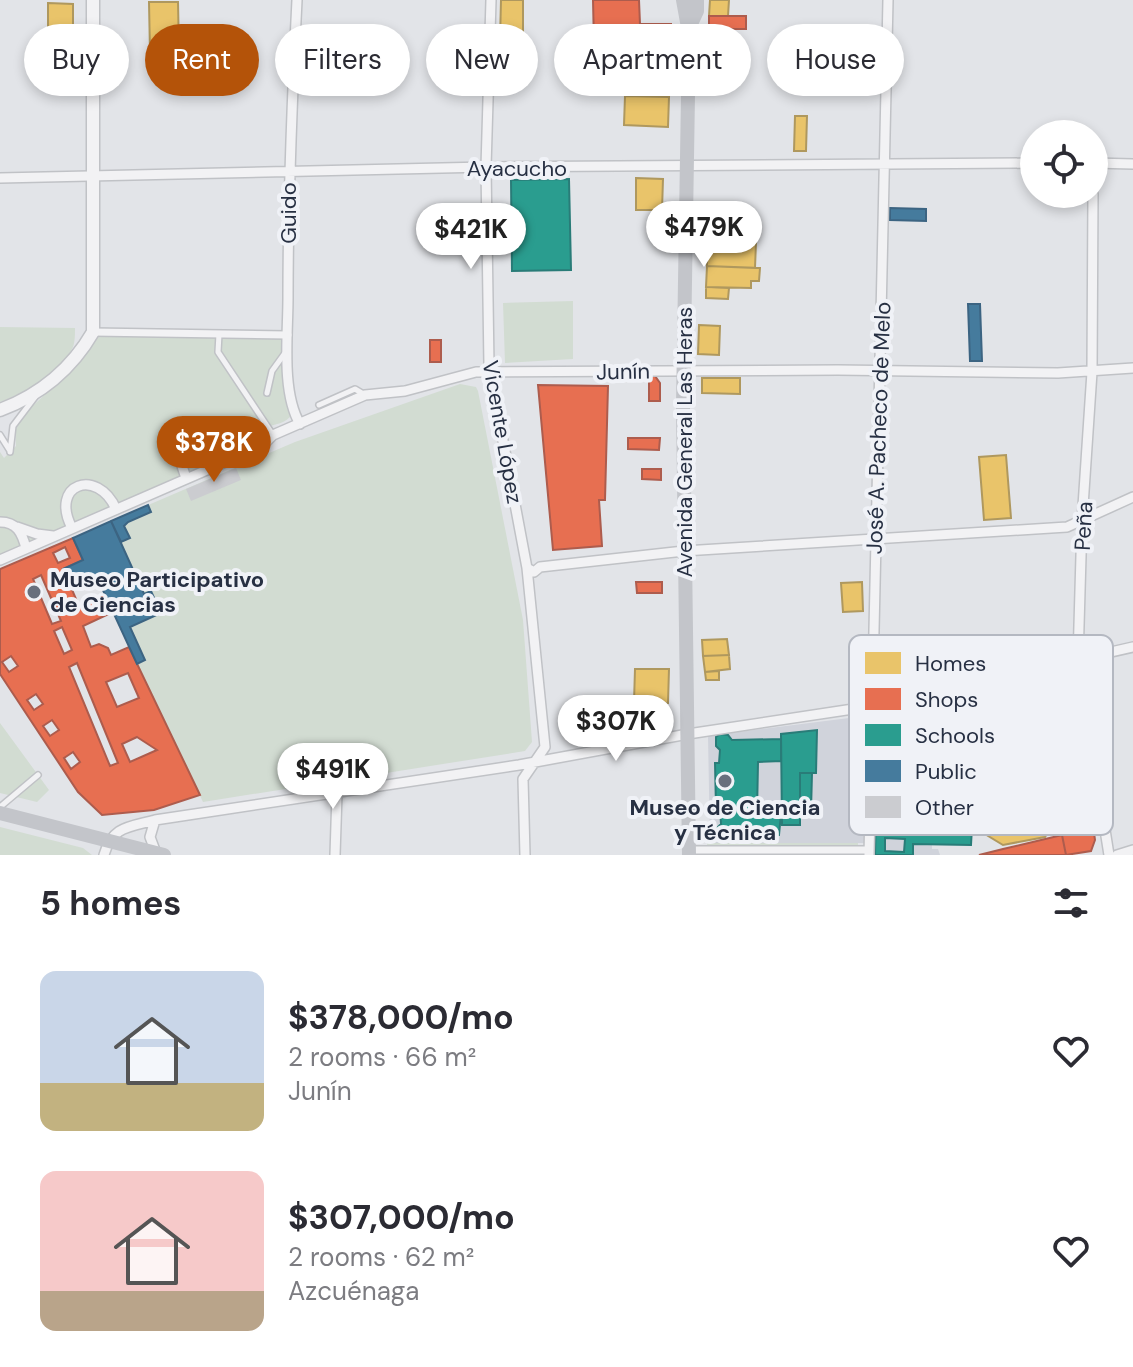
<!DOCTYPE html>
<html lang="en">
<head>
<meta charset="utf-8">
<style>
  :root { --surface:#fff; --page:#f2f2f3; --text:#2b2b33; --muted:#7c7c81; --accent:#b45309 }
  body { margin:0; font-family:"DM Sans",sans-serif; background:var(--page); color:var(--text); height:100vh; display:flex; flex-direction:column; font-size:30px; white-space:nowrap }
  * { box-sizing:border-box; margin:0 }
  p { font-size:26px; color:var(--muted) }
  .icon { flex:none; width:44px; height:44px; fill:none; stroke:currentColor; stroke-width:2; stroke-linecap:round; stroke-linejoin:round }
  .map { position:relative; height:855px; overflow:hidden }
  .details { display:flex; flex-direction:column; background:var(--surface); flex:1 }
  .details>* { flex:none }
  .guide { position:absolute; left:24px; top:24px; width:1086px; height:72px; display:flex; gap:16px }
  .fabs { position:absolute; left:1020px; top:120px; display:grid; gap:16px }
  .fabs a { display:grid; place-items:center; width:88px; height:88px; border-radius:50%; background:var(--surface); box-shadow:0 4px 12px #0003; font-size:40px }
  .price { position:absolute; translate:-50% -68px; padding:0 18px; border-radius:28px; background:#fff; color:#222; font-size:26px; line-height:52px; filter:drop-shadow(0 2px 4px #0008) }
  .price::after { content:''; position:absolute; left:50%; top:48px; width:24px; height:18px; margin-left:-12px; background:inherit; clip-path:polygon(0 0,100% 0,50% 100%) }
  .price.active { background:var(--accent); color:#fff }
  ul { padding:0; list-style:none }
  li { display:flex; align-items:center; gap:24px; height:200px; padding:0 40px }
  li span { display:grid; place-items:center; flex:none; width:224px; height:160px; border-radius:16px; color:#555 }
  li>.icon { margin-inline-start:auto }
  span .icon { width:96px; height:96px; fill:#fffc; stroke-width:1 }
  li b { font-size:34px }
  h2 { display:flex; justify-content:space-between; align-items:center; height:96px; padding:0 40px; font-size:34px }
  .chip { padding:0 28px; border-radius:36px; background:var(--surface); box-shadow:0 4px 12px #0003; font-size:28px; line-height:72px }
  .chip.active { background:var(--accent); color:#fff }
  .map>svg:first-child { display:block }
</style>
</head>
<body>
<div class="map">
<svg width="1133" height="855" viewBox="0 0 1133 855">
  <rect width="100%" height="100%" fill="#e2e4e8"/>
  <path fill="#d0d3db" d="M969,693L981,744L954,783L962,820L972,827L971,845H932V849H938L940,855H875L878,719L883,712Z
    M857,717L865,723L864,843H710L708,736Z"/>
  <path fill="#d2dcd2" d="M573,301V359L505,363L503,303Z
    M0,327L75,328C75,334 75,342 73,347C61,373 25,393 0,402Z
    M102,332L285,335L290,417C282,426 271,423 262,430L267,441L0,560V452L4,458L16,446L15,431L24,414L82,360Z
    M460,384L476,387L478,391L523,620L532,742L525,751L203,802L137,664L145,660L130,627L161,613L151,591L144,594L111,521L295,442Z
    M0,723L49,790L37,802L0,793Z
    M0,827L83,848L92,855H0Z
    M707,843H858V855H707Z"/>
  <path fill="#e9c46a" stroke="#af985e" stroke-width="2" fill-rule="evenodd" d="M501,0H523V40H500Z
    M710,0H729L728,16H709Z
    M149,2H178L179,51L150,52Z
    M48,3L73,4V85H48Z
    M625,96L669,97L668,127L624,125Z
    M795,116H807L806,151H794Z
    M636,178L663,179L662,210H636Z
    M707,240L756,242L755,268L707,266Z
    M707,266L760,268L759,281H751V288L706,287Z
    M706,287L729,288L728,299L706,298Z
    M699,325L720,326L719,355L698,354Z
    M702,378H740V394L702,393Z
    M1006,455L1011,518L984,520L979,457Z
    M862,582L863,611L843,612L841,583Z
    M727,639L729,655L703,656L702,640Z
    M729,655L730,669L705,672L703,656Z
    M635,669H669L668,703L634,702Z
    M719,671V680H706L705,672Z
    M1013,698L1021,735L1060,757L1070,796L1045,837L1003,845L962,820L954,783L981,744L973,707ZM1017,752L1044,770L1050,795L1030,821L1007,826L979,808L974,785L992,757Z"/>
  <path fill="#e76f51" stroke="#ad5c4d" stroke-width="2" fill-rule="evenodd" d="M593,0H639L640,24H671V55H642V65L610,66L609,43L594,44Z
    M709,16H746V29H709Z
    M430,340H441V362H430Z
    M649,376H655L660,383V401H649Z
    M538,385L608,386L605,500H599L602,546L553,550Z
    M628,438H660L659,450L628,449Z
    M642,469H661V480L642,479Z
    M73,538L83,560L63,569L79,606L105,594L113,612L83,626L91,647L99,644L108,648L111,655L129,647L200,795L154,810L102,815L78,792L0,674V569ZM65,547L70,558L58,563L53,553ZM41,575L61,621L52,624L33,579ZM62,627L72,650L64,654L54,631ZM11,656L18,666L9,672L2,662ZM77,663L118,763L110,766L69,667ZM128,673L139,698L117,707L106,682ZM36,694L43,704L34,710L27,700ZM52,720L59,730L50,736L43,726ZM137,737L157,750L130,762L122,744ZM73,752L80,762L71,769L64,758Z
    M636,582H662V593H637Z
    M1093,826L1095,840L1091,851L1066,855L1062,835Z
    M1062,835L1066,855H979L1003,849Z"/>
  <path fill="#2a9d8f" stroke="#297c78" stroke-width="2" fill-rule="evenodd" d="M569,179L571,270L512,271L511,180Z
    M969,693L973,707L940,714L945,734L977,727L980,739L921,753L920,780H929L928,822H917V826L972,827L971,845L913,844V855H875L878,719L883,712ZM915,719L918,738L889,737L890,725ZM889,768L908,769L907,776L889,775ZM885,815L906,816L905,826L885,825ZM885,838L905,839L904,852L885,851Z
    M817,730L816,773H800V825H782L781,734Z
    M720,734L728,735L732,740L781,739V761L758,762L757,814H781L779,835H731L727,840H719L716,836V829L721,824L720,807L716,808L715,763H719L720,750L716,746V737Z
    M800,773H812L811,811L800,810Z"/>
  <path fill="#457b9d" stroke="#3c6482" stroke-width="2" d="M890,208L926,209V221L890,220Z
    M968,304H980L982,361H970Z
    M148,505L151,512L128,522L124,526L130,538L121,542L111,521Z
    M111,521L144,594L151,591L161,613L130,627L145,660L137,664L96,575L71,586L63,569L83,560L73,538Z"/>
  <path fill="#cbccd0" d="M236,468L241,480L191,501L186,489Z"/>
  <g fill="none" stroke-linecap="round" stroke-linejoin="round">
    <defs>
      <path id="service" d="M219,334L218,352L273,435
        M267,393L272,371L285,353
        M319,405L355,389L365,395
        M0,435L10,451
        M10,452L13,426L35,397
        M0,807L38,775"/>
      <path id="pedestrian" d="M93,332L288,335
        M689,850H869"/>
      <path id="minor" d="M297,0C292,100 288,198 288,298C288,335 281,392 300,424
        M491,0L486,167L489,366L527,568L545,747L523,779L525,855
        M1094,163L1133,164
        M0,178L486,167L1034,163
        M1093,194L1092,372L1082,521L1078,660L1109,855
        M186,478L182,466L184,452L199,440L217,445L228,460
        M0,522C17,522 22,533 26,548
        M17,527L37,534L53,536
        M72,528C49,484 97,467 116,509
        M0,560L262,446L273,435L365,395L405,391L476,372L838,370L1058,373L1133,368
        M527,568L534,572L540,567L684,551L1067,527L1133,497
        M155,820L150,837L156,853
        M104,855C112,826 129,827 155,820L519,765L688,734L873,706L1133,647
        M335,855L337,794
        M869,855L888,0
        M1117,855L1133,850"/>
      <path id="tertiary" d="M0,410C40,395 72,368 93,332V0"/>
    </defs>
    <use href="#service" stroke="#c0c2c6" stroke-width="8"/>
    <use href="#pedestrian" stroke="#c0c2c6" stroke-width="10"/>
    <use href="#minor" stroke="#c0c2c6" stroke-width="12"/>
    <use href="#tertiary" stroke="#c0c2c6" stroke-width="15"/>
    <use href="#service" stroke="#f2f2f4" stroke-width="5"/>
    <use href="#pedestrian" stroke="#f2f2f4" stroke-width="7"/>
    <use href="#minor" stroke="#f2f2f4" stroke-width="9"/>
    <use href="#tertiary" stroke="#f2f2f4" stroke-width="12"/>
    <path stroke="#c3c5ca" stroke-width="14" d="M683,0L689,33L683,406L689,855
      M689,28L697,11V0
      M0,813L164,855"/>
  </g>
  <g fill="#686f7d" stroke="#f0f2f7" stroke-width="3">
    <circle cx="34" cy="592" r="8"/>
    <circle cx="725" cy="781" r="8"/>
  </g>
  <g text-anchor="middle" stroke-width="8" stroke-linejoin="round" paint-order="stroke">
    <g font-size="22" fill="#273043" stroke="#f0f2f7">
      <text x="517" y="176">Ayacucho</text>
      <text transform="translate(288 213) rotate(-90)" y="8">Guido</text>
      <text transform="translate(623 371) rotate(-1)" y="8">Junín</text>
      <text transform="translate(878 428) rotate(-88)" y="8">José A. Pacheco de Melo</text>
      <text transform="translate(503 432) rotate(80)" y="8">Vicente López</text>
      <text transform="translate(684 442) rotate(-90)" y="8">Avenida General Las Heras</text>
      <text transform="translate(1083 526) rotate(-87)" y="8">Peña</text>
    </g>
    <g font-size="22" font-weight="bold" fill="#273043" stroke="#f0f2f7" text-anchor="start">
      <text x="50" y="587">Museo Participativo<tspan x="50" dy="25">de Ciencias</tspan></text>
      <text x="725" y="815" text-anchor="middle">Museo de Ciencia<tspan x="725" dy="25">y Técnica</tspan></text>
    </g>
  </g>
  <rect x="849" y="635" width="264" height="200" rx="12" fill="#f0f2f7" stroke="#b4b8c1" stroke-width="2"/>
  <rect x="865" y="652" width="36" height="22" fill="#e9c46a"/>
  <rect x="865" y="688" width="36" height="22" fill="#e76f51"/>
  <rect x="865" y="724" width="36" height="22" fill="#2a9d8f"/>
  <rect x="865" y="760" width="36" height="22" fill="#457b9d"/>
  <rect x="865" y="796" width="36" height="22" fill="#cbccd0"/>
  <g font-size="22" fill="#273043">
    <text x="915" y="671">Homes</text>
    <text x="915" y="707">Shops</text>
    <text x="915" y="743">Schools</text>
    <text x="915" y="779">Public</text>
    <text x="915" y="815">Other</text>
  </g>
</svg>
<div class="fabs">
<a><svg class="icon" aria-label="locate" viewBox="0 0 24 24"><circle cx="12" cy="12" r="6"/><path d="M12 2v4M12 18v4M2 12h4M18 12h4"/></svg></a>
</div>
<b class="price" style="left:704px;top:269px">$479K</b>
<b class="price" style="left:471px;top:271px">$421K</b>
<b class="price active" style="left:214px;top:484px">$378K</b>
<b class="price" style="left:616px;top:763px">$307K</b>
<b class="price" style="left:333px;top:811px">$491K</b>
<div class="guide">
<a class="chip">Buy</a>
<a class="chip active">Rent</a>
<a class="chip">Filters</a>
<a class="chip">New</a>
<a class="chip">Apartment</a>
<a class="chip">House</a>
</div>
</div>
<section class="details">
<h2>5 homes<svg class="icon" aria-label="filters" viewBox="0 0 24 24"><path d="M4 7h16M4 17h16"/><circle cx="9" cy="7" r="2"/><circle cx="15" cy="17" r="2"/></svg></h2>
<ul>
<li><span style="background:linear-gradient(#c9d6e8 70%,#c2b280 0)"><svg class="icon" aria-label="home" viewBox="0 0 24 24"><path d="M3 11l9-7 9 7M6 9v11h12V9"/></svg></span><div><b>$378,000/mo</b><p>2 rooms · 66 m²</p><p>Junín</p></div><svg class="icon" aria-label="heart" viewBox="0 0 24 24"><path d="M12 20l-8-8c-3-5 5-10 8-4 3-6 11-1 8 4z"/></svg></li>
<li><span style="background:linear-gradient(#f6c9c9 75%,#b9a48a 0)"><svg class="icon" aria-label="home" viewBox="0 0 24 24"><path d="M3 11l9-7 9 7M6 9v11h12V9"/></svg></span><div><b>$307,000/mo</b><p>2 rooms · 62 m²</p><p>Azcuénaga</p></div><svg class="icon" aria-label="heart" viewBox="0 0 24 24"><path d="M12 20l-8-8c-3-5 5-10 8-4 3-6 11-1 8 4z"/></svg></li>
</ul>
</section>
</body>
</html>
